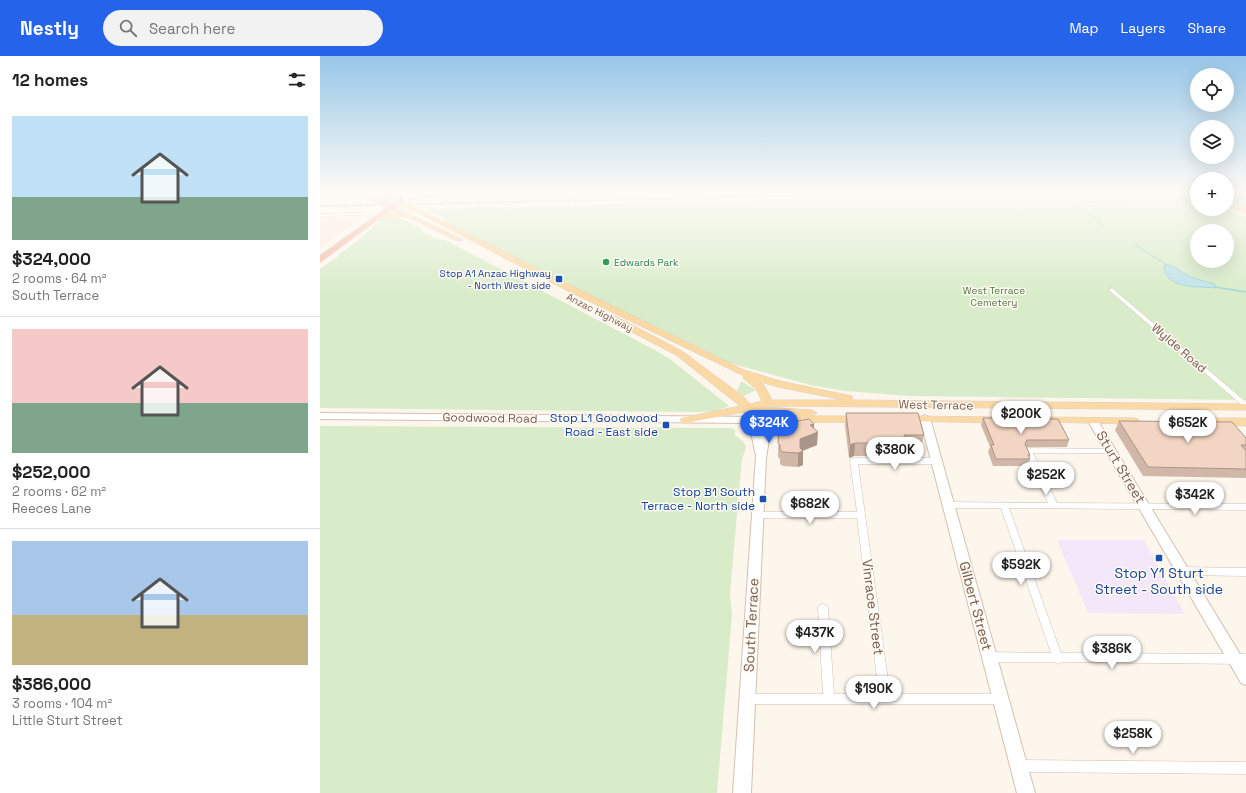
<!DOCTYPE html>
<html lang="en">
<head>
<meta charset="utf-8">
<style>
  :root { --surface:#fff; --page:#f2f2f2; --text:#222; --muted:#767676; --line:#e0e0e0; --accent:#2563eb }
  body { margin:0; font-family:"Space Grotesk",sans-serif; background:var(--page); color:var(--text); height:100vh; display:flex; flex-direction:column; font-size:15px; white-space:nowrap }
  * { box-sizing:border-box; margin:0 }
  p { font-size:13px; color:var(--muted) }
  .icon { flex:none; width:22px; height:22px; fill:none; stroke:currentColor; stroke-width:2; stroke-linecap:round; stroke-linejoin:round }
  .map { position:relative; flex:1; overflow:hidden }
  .panel { display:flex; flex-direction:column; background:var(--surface); width:320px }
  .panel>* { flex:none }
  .controls { position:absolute; left:870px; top:12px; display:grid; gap:8px }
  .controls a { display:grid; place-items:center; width:44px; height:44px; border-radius:50%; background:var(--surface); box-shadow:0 4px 16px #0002; font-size:20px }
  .price { position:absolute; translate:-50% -34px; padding:0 9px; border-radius:14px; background:#fff; color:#222; font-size:13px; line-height:26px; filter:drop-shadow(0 1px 2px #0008) }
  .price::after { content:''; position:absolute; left:50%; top:24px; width:12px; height:9px; margin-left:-6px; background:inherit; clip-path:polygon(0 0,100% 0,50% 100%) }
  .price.selected { background:var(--accent); color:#fff }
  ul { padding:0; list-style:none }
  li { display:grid; align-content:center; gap:8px; height:212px; padding:0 12px }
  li+li { border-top:1px solid var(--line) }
  li span { display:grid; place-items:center; height:124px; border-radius:0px; color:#555 }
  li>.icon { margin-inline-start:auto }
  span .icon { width:72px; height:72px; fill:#fffc; stroke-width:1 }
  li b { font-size:17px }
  h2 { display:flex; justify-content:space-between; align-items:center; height:48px; padding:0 12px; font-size:17px }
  header { display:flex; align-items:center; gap:24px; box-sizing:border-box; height:56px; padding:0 20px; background:var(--accent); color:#fff }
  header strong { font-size:19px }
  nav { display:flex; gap:22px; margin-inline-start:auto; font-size:14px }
  .search { width:280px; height:36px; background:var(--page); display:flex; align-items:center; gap:10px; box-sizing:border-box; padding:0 14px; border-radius:22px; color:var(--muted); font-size:15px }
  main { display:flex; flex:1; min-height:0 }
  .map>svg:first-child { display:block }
</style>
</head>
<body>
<header>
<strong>Nestly</strong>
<div class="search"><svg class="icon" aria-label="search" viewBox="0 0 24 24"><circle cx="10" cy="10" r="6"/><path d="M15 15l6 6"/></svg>Search here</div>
<nav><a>Map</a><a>Layers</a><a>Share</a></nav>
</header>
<main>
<section class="panel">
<h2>12 homes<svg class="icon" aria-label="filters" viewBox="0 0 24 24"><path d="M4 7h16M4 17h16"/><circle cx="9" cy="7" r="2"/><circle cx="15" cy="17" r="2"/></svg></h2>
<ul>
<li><span style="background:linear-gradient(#bfe0f5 65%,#7fa58c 0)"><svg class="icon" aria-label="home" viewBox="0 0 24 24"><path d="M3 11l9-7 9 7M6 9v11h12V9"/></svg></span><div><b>$324,000</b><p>2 rooms · 64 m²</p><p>South Terrace</p></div></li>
<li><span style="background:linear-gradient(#f6c9c9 60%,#7fa58c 0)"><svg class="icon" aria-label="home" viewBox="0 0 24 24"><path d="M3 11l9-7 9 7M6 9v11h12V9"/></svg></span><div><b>$252,000</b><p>2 rooms · 62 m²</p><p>Reeces Lane</p></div></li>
<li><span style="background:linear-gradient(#a9c7e8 60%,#c2b280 0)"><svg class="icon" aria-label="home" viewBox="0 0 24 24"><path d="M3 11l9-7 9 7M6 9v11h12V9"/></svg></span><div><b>$386,000</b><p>3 rooms · 104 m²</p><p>Little Sturt Street</p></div></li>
</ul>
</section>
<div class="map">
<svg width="926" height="737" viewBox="0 0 926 737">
  <rect width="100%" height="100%" fill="#fdf6ec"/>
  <path fill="#fde8e0" d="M36,160L41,163L0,192V161Z"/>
  <path fill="#f3e8fa" d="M737,484H824L865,558L768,557Z"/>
  <path fill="#d8ecc9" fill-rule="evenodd" d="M722,137H873L877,139V153H907L926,162V344L588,340L526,335L490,329L406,306L221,216L128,168L124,162L104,153ZM877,175H907V205H877Z
    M907,137H926V154L907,145Z
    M72,160L79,161L103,173L102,176L115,182L127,185L331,292L350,303L409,350L396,355L380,356L0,352V213C14,203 28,192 42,181C51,173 59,162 72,160Z
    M421,325L436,334L424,340L417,335Z
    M0,370L411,372L415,374V379C427,388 428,389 422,403L410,537L412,559L397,737H0Z"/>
  <path fill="#bfe3e8" stroke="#a5d3da" d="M851,209L870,221L895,228V232C877,230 846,234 844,210Z"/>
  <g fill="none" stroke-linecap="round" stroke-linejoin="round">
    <path stroke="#a5d3da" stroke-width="1" d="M755,146L808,144
      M756,147L784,170
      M814,188L847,209"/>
    <path stroke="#a5d3da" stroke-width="1.5" d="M895,231L926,236"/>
    <defs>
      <path id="street" d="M43,157L53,160L51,161L43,159L0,160V158Z
        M792,232L926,346V352L924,351L790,235L789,234Z
        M705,392L791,393L795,395L791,397H713L737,447L926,448V454L689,452L741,597L926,598V608L742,606L738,608L734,606H669L665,604L664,601L665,598L669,596L731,597L681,452H628L625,451L624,449L625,447L628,446L728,447L704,394Z
        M534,402H616L619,403L620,405L619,407L616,408H538L570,638H681L685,639L686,643L685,647L681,648H427L423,647L422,643L423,639L427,638H503L498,552L500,549L503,548L506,549L508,552L514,638H559L537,462H438L435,461L434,459L435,457L438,456H537L530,405L531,403Z
        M862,511L926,512V520L862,519L859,518L857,515L859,512Z
        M699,704L926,706V718L699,716L695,714L693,710L695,706Z"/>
      <path id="secondary" d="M447,355L452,358V364L446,402L431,737H413L436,400L429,367L0,363V357L442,361L444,356ZM439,367H441L440,373Z
        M605,359L610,362L715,737H697L600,362Z
        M773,362L778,365L926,608V629L921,627L768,365Z"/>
      <path id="primary" d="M82,137H90L77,144L72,143Z
        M907,145L926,154V158L907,149Z
        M71,149L141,183L143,184L137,185C126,180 90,160 82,160C70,160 59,166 51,165V163L68,157L76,156L69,152V150Z
        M91,149L252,230L424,314L460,325L532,340L533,342L531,344L926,348V354L448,350L444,351L492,354L497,357L493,360H540L544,361L545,363L544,365L540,366L447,367L443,366L442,364L443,362L486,360L447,358L435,356L438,364L437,366H429L424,356L365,367L361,366L360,364L361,362L420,350L356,299L289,264L288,262L289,260H295L362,295L424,341L430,348L442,345L436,333L423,322L424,320L246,234L89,152V150ZM438,325L458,331L524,344H452L444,329Z
        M585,360L678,361L682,362L683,364L682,366L678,367L581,365L580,363L581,361Z
        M725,361L814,362L818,363L819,365L818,367L814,368L721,366L720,364L721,362Z
        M857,362H926V370L853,367L852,365L853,363Z"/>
      <path id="highway" d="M42,137H50L56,141L51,142Z
        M59,137H68L78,143L73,144Z
        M71,137H89C85,140 75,140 71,137Z
        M71,149L73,150V152L0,206V200Z"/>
    </defs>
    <use href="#street" stroke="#d1beb0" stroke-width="1"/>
    <use href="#secondary" stroke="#d6c0b0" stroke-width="2"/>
    <use href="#primary" stroke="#dad1cd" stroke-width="1"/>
    <use href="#highway" stroke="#dad1cd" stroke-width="2"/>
    <use href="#street" fill="#fff" fill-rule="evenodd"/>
    <use href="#secondary" fill="#fff" fill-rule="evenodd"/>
    <use href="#primary" fill="#fbd9a5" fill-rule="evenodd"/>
    <use href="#highway" fill="#f7b7a3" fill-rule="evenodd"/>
    <defs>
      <path id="rail" d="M88,143L150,137
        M96,148L594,137
        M0,150L57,149"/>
    </defs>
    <use href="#rail" stroke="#b9a8c9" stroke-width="2"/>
    <use href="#rail" stroke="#fffaf3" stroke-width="1" stroke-dasharray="3.5" stroke-linecap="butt"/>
    <defs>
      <path id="primary-bridge" d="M75,143L91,151"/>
      <path id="highway-bridge" d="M53,141L71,151L79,145"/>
    </defs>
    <use href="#primary-bridge" stroke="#dad1cd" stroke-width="8" stroke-linecap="butt"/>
    <use href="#highway-bridge" stroke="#dad1cd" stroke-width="8" stroke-linecap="butt"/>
    <use href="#primary-bridge" stroke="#fbd9a5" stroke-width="6"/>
    <use href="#highway-bridge" stroke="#f7b7a3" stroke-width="8"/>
  </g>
  <path fill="#d1b7a8" d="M526,357L604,379L601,392H585L583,400H534L529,402L525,370Z
    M663,362L749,384L747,391H706L710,399L709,402L710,403L707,410H673L668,396L670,391L661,369Z
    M799,365L926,382V422L823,420L795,374Z
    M494,368V372L497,389L483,395V409L478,411L463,410L460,408V403L458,401L459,372Z"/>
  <path fill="#aa9588" d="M494,368V377L498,376L497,389L479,396L480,383L490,369Z
    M535,387L534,400L529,402L530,389Z
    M483,395V409L478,411V397Z"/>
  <path fill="#f3d5c3" stroke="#aa9588" d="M526,357H598L604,379H584L586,387H535L530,389Z
    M663,362L738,363L749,384H707L705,388L710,399H708L710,403H676L671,389H674Z
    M489,363L494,368L490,369L498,376L480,383V392L483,395L478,397L463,396L460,394V389L458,387L459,372L472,366Z
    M799,365L912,366L926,382V389H921L926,395V413L828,411Z"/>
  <linearGradient id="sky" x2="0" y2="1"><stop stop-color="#97c7e8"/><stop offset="0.57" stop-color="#fefbf6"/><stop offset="1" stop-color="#fefbf6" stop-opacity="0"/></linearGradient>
  <rect width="926" height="240" fill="url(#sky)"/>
  <circle fill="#2e9e5b" stroke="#fffaf3" stroke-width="1.5" cx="286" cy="206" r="4"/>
  <g fill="#1a4fb4" stroke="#fffaf3" stroke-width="1.5">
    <rect x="235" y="219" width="8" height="8" rx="2"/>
    <rect x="342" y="365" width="8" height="8" rx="2"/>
    <rect x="439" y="439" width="8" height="8" rx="2"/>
    <rect x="835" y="498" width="8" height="8" rx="2"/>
  </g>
  <g text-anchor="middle" stroke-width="3" stroke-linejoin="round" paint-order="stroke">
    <g font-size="10" fill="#27864d" stroke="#fffaf3" text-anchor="start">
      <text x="294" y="210">Edwards Park</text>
    </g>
    <g font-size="10" fill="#164399" stroke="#fffaf3" text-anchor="end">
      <text x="231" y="221">Stop A1 Anzac Highway<tspan x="231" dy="12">- North West side</tspan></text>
    </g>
    <g font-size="10" fill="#537a41" stroke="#fffaf3">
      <text x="674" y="238">West Terrace<tspan x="674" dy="12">Cemetery</tspan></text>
    </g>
    <g font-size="10" fill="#7a5c4d" stroke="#fffaf3">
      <text transform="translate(280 256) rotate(27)" y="4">Anzac Highway</text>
    </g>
    <g font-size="12" fill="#7a5c4d" stroke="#fffaf3">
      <text transform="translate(859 292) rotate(41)" y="4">Wylde Road</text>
      <text transform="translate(616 349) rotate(1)" y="4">West Terrace</text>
      <text transform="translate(170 362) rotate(1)" y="4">Goodwood Road</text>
    </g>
    <g font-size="12" fill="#164399" stroke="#fffaf3" text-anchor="end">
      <text x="338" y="366">Stop L1 Goodwood<tspan x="338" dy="14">Road - East side</tspan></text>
      <text x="435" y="440">Stop B1 South<tspan x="435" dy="14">Terrace - North side</tspan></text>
    </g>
    <g font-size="14" fill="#7a5c4d" stroke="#fffaf3">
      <text transform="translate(801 411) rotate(59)" y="5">Sturt Street</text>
      <text transform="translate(656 550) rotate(75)" y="5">Gilbert Street</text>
      <text transform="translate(553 551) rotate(83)" y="5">Vinrace Street</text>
      <text transform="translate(431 569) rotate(-87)" y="5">South Terrace</text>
    </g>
    <g font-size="14" fill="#164399" stroke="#fffaf3">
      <text x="839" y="522">Stop Y1 Sturt<tspan x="839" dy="16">Street - South side</tspan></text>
    </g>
  </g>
</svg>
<div class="controls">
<a><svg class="icon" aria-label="locate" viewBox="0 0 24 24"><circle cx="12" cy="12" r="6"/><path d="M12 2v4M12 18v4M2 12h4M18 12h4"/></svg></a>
<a><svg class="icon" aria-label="layers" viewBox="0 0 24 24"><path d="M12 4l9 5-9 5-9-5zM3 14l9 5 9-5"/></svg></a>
<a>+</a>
<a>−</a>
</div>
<b class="price" style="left:701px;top:379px">$200K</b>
<b class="price selected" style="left:449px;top:388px">$324K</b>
<b class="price" style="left:868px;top:388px">$652K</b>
<b class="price" style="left:575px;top:415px">$380K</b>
<b class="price" style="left:726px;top:440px">$252K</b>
<b class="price" style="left:875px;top:460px">$342K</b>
<b class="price" style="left:490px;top:469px">$682K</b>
<b class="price" style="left:701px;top:530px">$592K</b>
<b class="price" style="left:495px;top:598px">$437K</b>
<b class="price" style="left:792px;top:614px">$386K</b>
<b class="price" style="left:554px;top:654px">$190K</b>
<b class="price" style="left:813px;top:699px">$258K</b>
</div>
</main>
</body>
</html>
